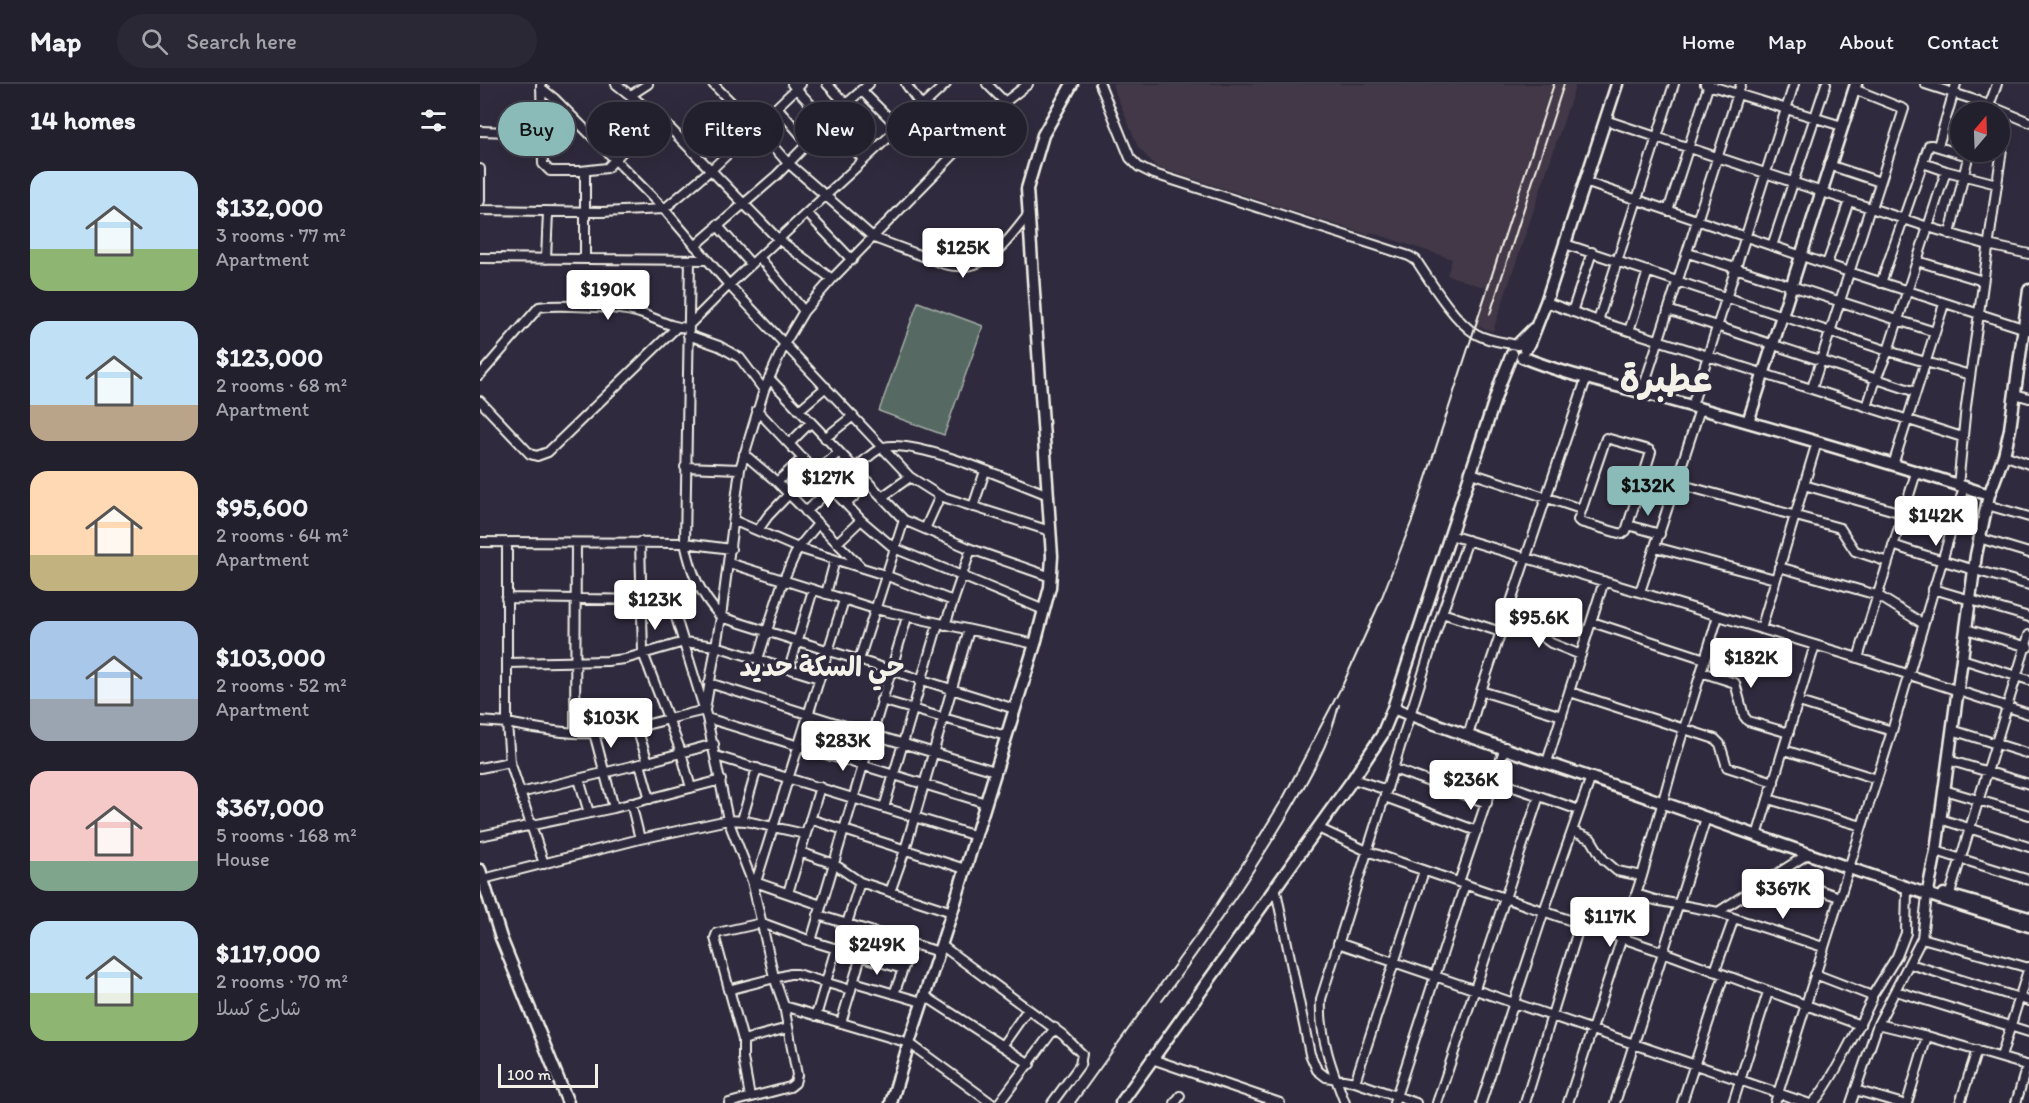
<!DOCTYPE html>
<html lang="en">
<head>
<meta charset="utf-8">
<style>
  :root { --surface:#23202e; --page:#2b2836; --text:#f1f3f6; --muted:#a3a3aa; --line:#403e4a; --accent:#8bbbb9 }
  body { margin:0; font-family:Itim,"Playpen Sans Arabic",sans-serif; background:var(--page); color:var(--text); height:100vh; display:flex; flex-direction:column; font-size:22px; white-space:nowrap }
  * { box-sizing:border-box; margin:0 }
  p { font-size:20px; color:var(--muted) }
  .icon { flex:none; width:33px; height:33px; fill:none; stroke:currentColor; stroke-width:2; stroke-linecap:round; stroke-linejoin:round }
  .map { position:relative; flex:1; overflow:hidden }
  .details { display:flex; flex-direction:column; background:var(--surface); width:480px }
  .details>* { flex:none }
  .guide { position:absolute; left:18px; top:18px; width:570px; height:54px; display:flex; gap:12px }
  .needle { width:39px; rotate:19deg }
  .fabs { position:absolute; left:1470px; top:18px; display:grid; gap:12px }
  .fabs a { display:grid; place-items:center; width:60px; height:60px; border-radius:50%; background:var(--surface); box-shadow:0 6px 24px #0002,0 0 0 2px var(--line); font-size:30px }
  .scale { position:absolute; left:18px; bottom:15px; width:100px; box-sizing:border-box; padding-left:6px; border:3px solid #f4f1e8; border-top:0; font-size:16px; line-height:21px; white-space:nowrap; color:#f4f1e8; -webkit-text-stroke:4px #2f2a3d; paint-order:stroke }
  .price { position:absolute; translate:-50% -51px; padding:0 14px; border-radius:6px; background:#fff; color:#222; font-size:20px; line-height:39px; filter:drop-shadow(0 2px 3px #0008) }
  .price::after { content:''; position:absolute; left:50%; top:36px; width:18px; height:14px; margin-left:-9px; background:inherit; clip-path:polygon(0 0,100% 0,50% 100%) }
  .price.selected { background:var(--accent); color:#111 }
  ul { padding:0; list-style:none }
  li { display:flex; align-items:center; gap:18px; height:150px; padding:0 30px }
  li span { display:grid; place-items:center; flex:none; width:168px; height:120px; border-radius:18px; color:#555 }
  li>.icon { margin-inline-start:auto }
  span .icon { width:72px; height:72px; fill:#fffc; stroke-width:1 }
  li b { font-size:26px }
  h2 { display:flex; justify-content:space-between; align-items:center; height:72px; padding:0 30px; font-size:26px }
  .pill { padding:0 21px; border-radius:27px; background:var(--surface); box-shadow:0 6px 24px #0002,0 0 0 2px var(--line); font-size:21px; line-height:54px }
  .pill.selected { background:var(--accent); color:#111 }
  header { display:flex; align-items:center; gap:36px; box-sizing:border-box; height:84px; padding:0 30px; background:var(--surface); border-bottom:2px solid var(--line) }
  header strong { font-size:28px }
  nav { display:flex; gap:33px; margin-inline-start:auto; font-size:21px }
  .search { width:420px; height:54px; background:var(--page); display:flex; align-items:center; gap:15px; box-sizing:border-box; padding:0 21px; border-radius:33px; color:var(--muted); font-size:22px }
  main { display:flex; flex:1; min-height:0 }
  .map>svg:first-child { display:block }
</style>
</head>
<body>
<header>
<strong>Map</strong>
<div class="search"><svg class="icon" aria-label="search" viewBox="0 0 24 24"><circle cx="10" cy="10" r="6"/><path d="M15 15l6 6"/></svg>Search here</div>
<nav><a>Home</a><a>Map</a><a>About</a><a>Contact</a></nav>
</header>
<main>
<section class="details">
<h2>14 homes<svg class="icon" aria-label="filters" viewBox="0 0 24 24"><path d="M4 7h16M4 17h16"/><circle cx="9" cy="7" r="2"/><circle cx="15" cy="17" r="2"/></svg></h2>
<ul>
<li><span style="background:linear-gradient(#bfe0f5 65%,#8fb573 0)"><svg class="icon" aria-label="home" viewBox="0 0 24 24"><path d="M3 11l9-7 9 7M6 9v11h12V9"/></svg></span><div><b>$132,000</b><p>3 rooms · 77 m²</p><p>Apartment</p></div></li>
<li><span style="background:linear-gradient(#bfe0f5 70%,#b9a48a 0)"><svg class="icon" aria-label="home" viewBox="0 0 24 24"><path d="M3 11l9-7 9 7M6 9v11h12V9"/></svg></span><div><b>$123,000</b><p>2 rooms · 68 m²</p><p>Apartment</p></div></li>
<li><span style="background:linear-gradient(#ffd9b3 70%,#c2b280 0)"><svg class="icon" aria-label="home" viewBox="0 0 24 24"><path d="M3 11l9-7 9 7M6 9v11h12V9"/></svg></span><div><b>$95,600</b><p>2 rooms · 64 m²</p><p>Apartment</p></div></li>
<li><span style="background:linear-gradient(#a9c7e8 65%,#9aa5b1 0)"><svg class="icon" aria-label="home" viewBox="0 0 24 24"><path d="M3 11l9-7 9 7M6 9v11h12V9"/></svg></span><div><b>$103,000</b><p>2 rooms · 52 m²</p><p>Apartment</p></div></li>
<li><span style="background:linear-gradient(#f6c9c9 75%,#7fa58c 0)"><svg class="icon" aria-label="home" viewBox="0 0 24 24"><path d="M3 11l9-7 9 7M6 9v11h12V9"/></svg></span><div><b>$367,000</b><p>5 rooms · 168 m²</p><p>House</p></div></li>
<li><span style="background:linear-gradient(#bfe0f5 60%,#8fb573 0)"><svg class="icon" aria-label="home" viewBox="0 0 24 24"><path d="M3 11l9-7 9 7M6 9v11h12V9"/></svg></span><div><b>$117,000</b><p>2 rooms · 70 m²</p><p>شارع كسلا</p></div></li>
</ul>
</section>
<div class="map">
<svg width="1549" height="1019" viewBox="0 0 1549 1019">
  <rect width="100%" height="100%" fill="#2f2a3d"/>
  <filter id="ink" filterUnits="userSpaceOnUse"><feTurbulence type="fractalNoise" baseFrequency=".0167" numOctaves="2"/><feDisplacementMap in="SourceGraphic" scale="12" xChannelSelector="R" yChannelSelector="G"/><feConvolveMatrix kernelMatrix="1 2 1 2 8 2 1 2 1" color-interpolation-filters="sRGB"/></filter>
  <g filter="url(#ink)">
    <path fill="#423946" d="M632,0H1096L1013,247L994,241L1006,204L967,191L972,175L890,148L889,151L676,83L658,63Z"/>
    <path fill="#566963" stroke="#a5ada6" stroke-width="1.5" d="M438,218L503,242L464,351L399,327Z"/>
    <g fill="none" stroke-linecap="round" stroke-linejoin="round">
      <defs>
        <path id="street" d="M136,0L184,38L298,155L352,195
          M233,0L276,43L307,78L394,154L464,180C507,191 525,159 549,130
          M312,0L347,38L383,75
          M347,0L366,20
          M426,0L442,23
          M507,0L525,18
          M620,0L650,74L659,83L671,89L929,172L936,176C950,197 974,237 996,250C1008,257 1023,258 1037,261
          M1225,0L1362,42
          M1445,0L1498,17L1549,38
          M61,1L63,80L70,87H101L127,84L177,31
          M61,4L75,15L184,125L249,201L430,393L460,412L570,447
          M1374,5L1424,25L1392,124
          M381,6L418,43
          M151,11L168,0
          M1509,22L1517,0
          M297,23L327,58
          M1496,28L1498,17
          M1125,36L1448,143L1508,161L1549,170
          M0,47L62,49
          M1458,62L1476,0
          M1443,79L1466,87L1517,100
          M1349,81L1400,98
          M0,85V117
          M1105,98L1369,188L1549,246
          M0,126L122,128L184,125L232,85L321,0
          M1188,127L1229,0
          M327,129L372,176
          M237,141L271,180
          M1470,150L1489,69
          M1085,160L1408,267L1490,291
          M215,162L297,91L366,20L389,0
          M1292,162L1346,0
          M1208,169L1455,248
          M279,173L324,227
          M0,174L227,176
          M66,175L68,128
          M105,175V87
          M210,176L205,459C212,491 219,508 241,533L535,625
          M1437,177L1503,197
          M1347,180L1369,117
          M1401,199L1449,61H1452L1488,72
          M1066,218L1118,237L1482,353
          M1188,226L1436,308
          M1092,228L1112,168
          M1118,237L1194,0
          M209,241L249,201L466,0
          M1149,247L1168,187
          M208,251L239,262L260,274L284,306
          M0,291L59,223C75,220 139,223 156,228C174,233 190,244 209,244
          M289,294L424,436L491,465L571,493
          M1332,304L1390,124
          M1162,308L1261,0
          M1535,310L1549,314
          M0,317L50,370L57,372L68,368L196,244
          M1212,322L1314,0
          M1387,323L1396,295L1408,267L1466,87
          M277,326L381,436L414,464L564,526
          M319,326L346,303
          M345,354L373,332
          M1126,354L1169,366L1171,368L1146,447L1142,450L1100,438L1098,436Z
          M310,359L331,338
          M264,370L297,398L381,483
          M1524,371L1549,380
          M1413,381L1464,220
          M205,383L260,385
          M375,385C383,378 394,366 404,363C437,355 532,397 566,410
          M336,388L359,368
          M991,389L1101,425
          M297,398L323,374
          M1195,399L1360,444L1375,467L1408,478
          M1324,401L1422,429
          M1478,402L1486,322L1527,29
          M402,413L430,393
          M366,420L389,399
          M1507,421L1549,433
          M493,423L505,387
          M326,428L351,404
          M255,437L318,464L405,491L473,517
          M1148,441L1180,450
          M445,445L460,412
          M278,446L288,432L309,410
          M970,451L1378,574L1549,630
          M1499,454L1549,469
          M0,458L205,459L251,465
          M160,458L163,569L201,668L211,704
          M357,459L381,436
          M1413,461C1458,477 1504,488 1549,501
          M1175,463L1295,495
          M249,479L395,525L555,560
          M1299,483L1397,511L1442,539
          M1453,505L1549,533
          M1160,508L1220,325
          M346,510L355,476
          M26,514L175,516L190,514L218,502
          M190,514L227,634L248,736L272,797L294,893L304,922L317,991L315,999L310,1003L249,1019
          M962,529L1021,548
          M1026,535L1051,544L1071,559L1101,571
          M1112,538L1225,575
          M465,541L491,465
          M1281,545L1337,358
          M1486,545L1548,563
          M1378,574L1436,389
          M278,575L303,497L318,464L338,440
          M1482,575L1549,596
          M379,576L424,436
          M27,579L127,577L145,575L204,558L236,562L339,594
          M309,585L333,506
          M1221,588L1255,599L1264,632L1268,637L1309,649
          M229,599L391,650L515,687
          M1001,607L1082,632
          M1090,608L1235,655L1240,660L1247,683L1294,698
          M401,616L526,652
          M1319,618L1412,647
          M227,634L506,719
          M0,637L27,639V458
          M156,642L168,678
          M1472,646L1549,670
          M95,648L96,459
          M114,649L134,724
          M988,652L1001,607L1106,295
          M1304,666L1397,695
          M236,672L496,752
          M1468,676L1549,700
          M1067,678L1124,497
          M0,684L30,678
          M914,685L1007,719
          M99,695L109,729
          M873,695L907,706
          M1014,696L1099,726
          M1464,706L1549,731
          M40,709L160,680
          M905,713L997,747
          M170,715L160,680L234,660
          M1288,715L1382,742
          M151,719L160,755
          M404,724L458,540
          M330,735L485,785
          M1460,735L1549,763
          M262,736L277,684
          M838,744L887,767L1183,868L1380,941
          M1092,747L1111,755L1123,775L1137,787L1162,792
          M0,752L134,724L241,696
          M1277,752L1335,561
          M1456,767L1549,796
          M320,768L354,780L380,798L472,828
          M64,780L30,678L27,639C52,644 89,651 115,649C152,647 189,634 225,626L241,533L260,385L284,306L305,259L324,227L352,195L525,18L548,0
          M1298,791L1359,813
          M3,795L160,755L248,736L266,737L325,750
          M272,797L341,821
          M276,798L364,516
          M979,798L1025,663
          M795,802L830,970L837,986L846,993L875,998L936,1019
          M410,808L425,766L489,546
          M308,809L340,703
          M1156,810L1175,816L1238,828L1328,770
          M1468,816L1549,551
          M338,831L459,868
          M1254,834L1343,863
          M1442,854L1549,884
          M331,857L427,533
          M858,859L1327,1019
          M461,861L583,951L602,970L600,981L572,1019
          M359,865L380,798
          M388,874L396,849
          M1430,880L1549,917
          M1235,887L1254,834L1238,828
          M1335,890L1392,912
          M374,898L442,918
          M248,906L310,890H317L371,906
          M1416,907L1549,948
          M414,910L432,860
          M445,912L550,980
          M304,922L429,959L511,1019
          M336,932L356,864
          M361,939L381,872
          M1398,940L1447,952L1549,982
          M263,956L308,944
          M522,962L548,925
          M1521,973L1549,883
          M672,975L800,1019
          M875,998L944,787
          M1375,1006L1420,1019
          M270,1013L263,974V956L235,854L237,849L282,839L331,857L423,885
          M519,1019L575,944
          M695,1019L700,1012
          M865,1019C852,986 839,952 841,915L962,529L988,456
          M914,1019L985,800
          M957,1019L1059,712
          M1001,1019L1064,827L1111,693
          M1045,1019L1100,840
          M1088,1019L1162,792L1193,681L1238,532
          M1135,1019L1226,734
          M1202,1019L1244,891
          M1253,1019L1288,908
          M1295,1019L1412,647L1484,403
          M1332,1019C1346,1010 1383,934 1392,915V912L1417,872L1426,849L1427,804
          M1371,1019L1398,940L1442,854L1447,812
          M1427,1019L1447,952
          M1480,1019L1497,966
          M1536,1019L1547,981"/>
        <path id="secondary" d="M1038,260L1053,245
          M1045,266L1050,259L1066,218L1137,0
          M1042,273C1088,292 1138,301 1186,315C1294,345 1403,376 1509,411
          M1268,338L1376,0
          M913,624C999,658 1088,685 1175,716C1299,759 1423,805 1549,842
          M0,786L21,854L88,1019
          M1464,810L1549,834
          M1447,812L1456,767L1496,471L1509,411L1524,371L1530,345L1549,206
          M411,1019L429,959L472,828L555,560L570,503L572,472L547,105L563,51L592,0
          M641,1019L873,695L902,651L913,624L1021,297L1032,270"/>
      </defs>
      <use href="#street" stroke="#f4f1e8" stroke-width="12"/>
      <use href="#secondary" stroke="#f4f1e8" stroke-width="15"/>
      <use href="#street" stroke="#2f2a3d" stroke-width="8"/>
      <use href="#secondary" stroke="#2f2a3d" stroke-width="10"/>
      <path stroke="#f4f1e8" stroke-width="2" d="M1010,230L1084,0
        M682,917C726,858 767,799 805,736C826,700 849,662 859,621
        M595,1019L724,840L765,776L803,714L863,600L900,518L933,434L1074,0"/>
    </g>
  </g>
  <g text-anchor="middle" stroke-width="6" stroke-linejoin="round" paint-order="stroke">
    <g font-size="27" font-weight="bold" fill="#f4f1e8" stroke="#2f2a3d">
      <text x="342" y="592">حي السكة حديد</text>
    </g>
    <g font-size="38" font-weight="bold" fill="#f4f1e8" stroke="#2f2a3d">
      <text x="1186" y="308">عطبرة</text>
    </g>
  </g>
</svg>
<div class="fabs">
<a><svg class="needle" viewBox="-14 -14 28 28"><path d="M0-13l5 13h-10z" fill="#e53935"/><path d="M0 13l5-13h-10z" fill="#a3a3aa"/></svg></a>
</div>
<div class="scale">100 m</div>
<b class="price" style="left:483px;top:195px">$125K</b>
<b class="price" style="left:128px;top:237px">$190K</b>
<b class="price" style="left:348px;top:425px">$127K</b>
<b class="price selected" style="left:1168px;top:433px">$132K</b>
<b class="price" style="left:1456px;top:463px">$142K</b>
<b class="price" style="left:175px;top:547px">$123K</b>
<b class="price" style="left:1059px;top:565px">$95.6K</b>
<b class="price" style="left:1271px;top:605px">$182K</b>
<b class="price" style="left:131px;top:665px">$103K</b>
<b class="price" style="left:363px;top:688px">$283K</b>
<b class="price" style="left:991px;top:727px">$236K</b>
<b class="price" style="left:1303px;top:836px">$367K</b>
<b class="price" style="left:1130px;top:864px">$117K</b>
<b class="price" style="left:397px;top:892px">$249K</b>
<div class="guide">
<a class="pill selected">Buy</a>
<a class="pill">Rent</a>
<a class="pill">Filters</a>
<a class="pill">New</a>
<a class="pill">Apartment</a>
</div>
</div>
</main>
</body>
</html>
